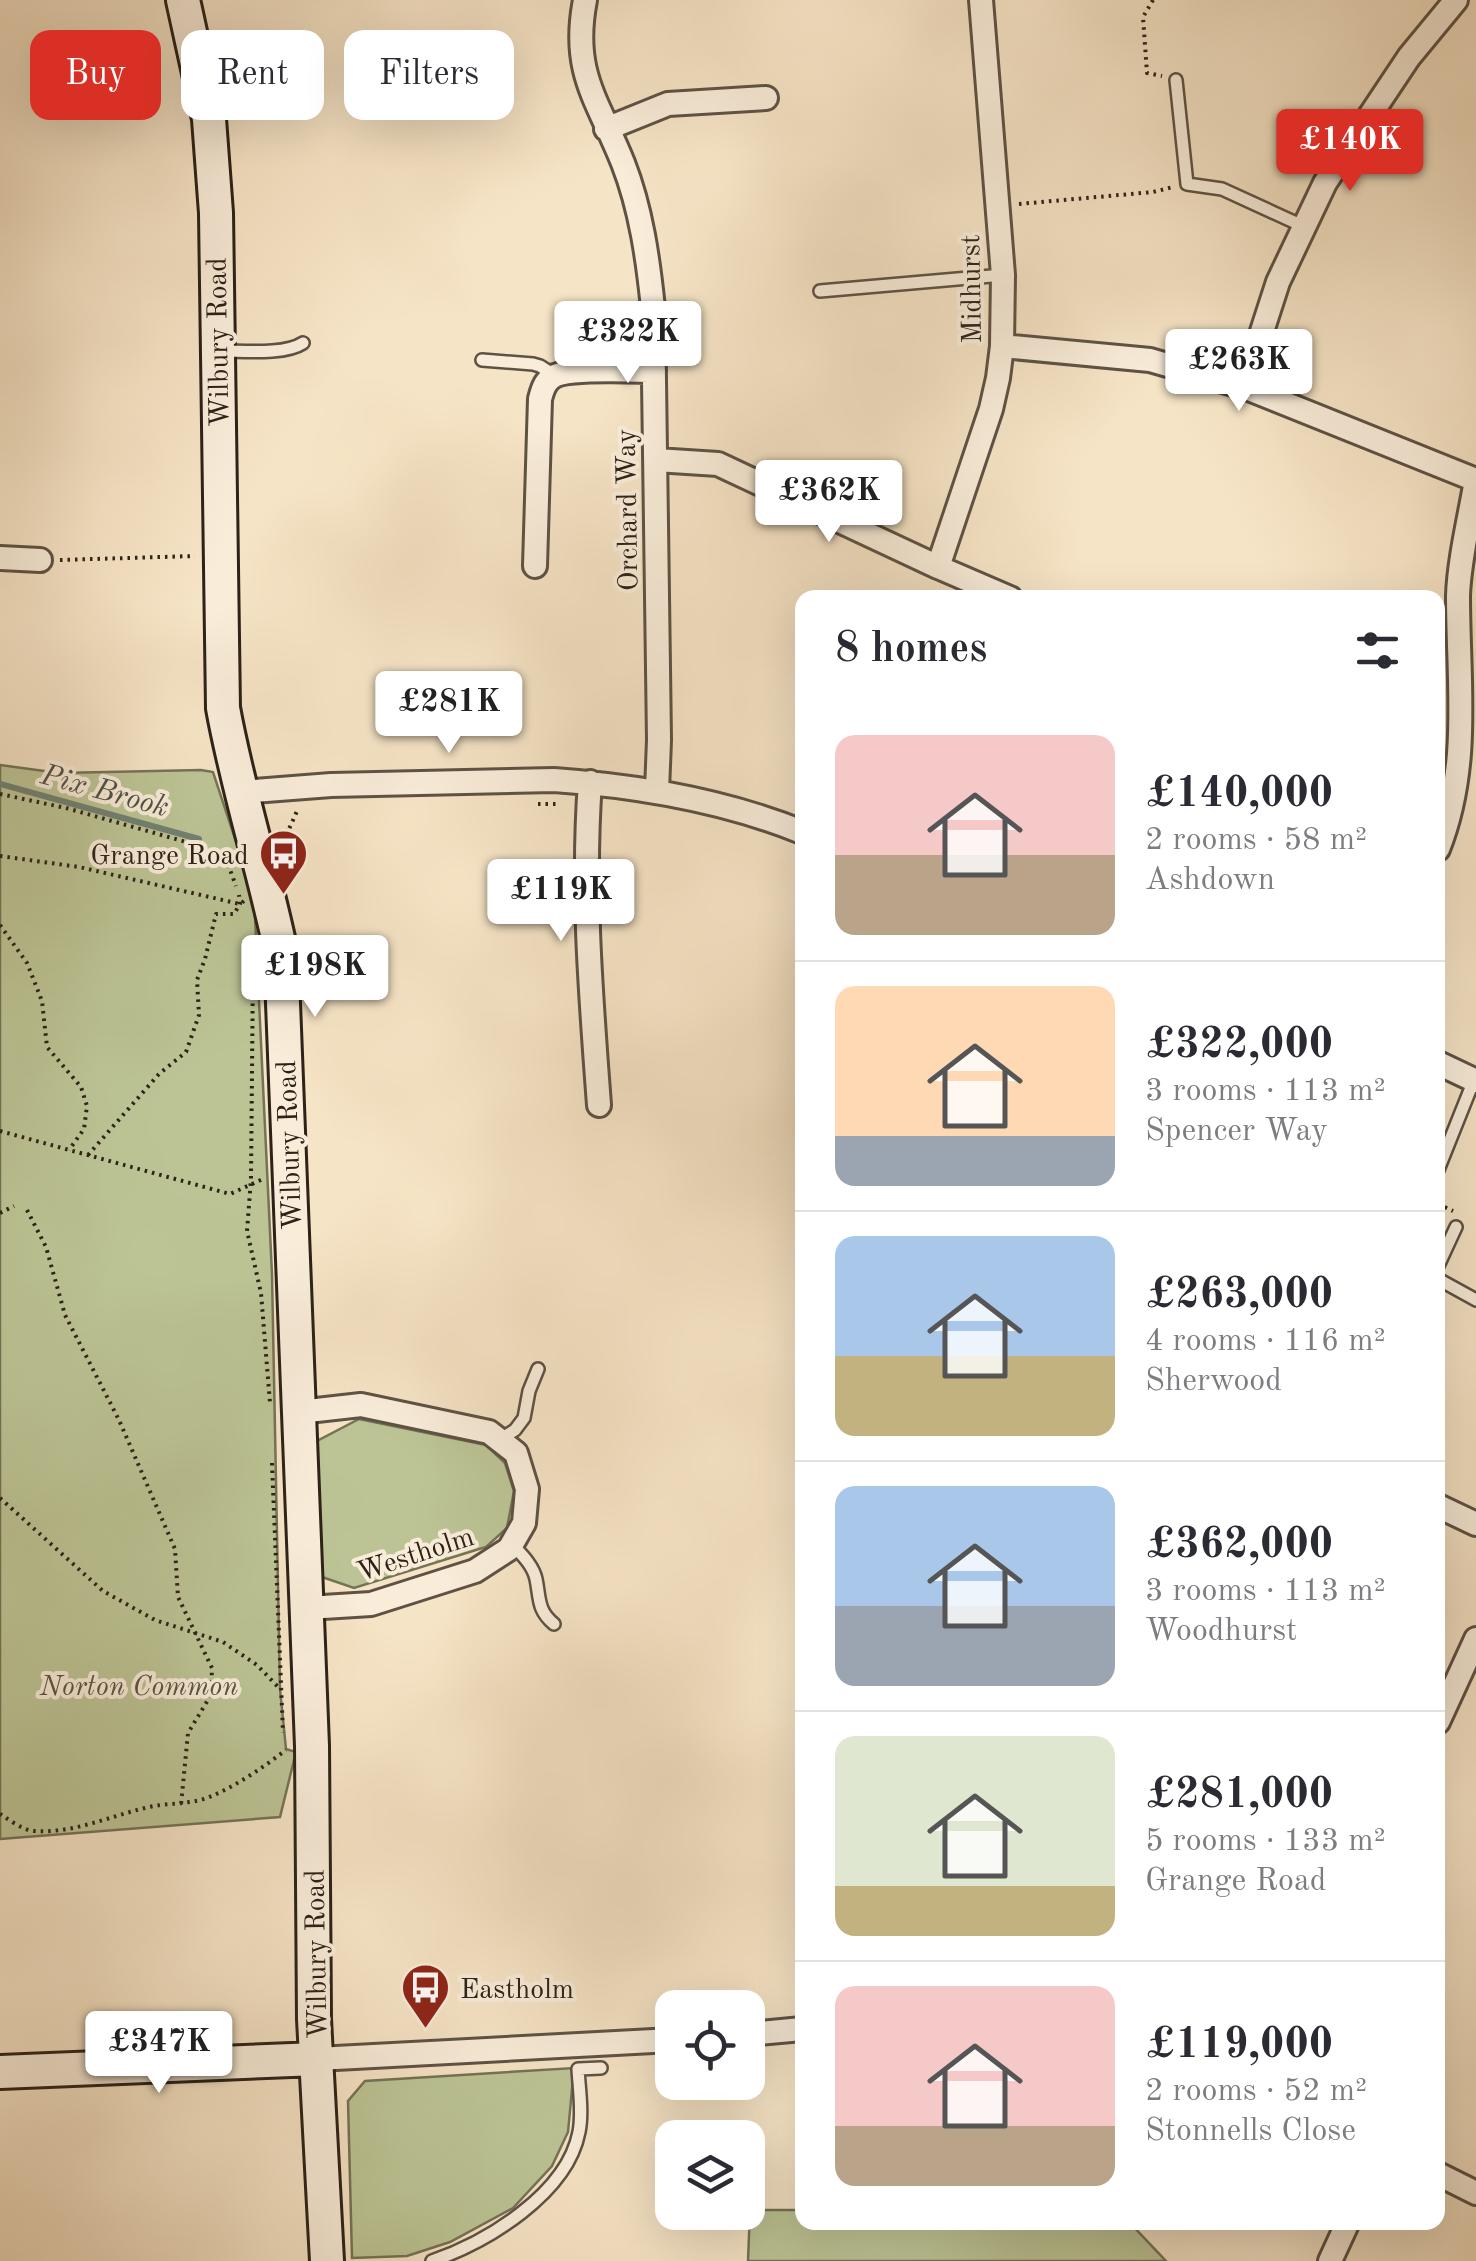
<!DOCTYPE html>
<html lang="en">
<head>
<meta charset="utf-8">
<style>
  :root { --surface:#fff; --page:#f2f2f3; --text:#2b2b33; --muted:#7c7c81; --line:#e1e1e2; --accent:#d93025 }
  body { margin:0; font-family:"Old Standard TT",serif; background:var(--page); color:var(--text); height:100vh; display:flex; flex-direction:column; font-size:38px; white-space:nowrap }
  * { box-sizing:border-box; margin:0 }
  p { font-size:32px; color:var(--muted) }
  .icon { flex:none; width:55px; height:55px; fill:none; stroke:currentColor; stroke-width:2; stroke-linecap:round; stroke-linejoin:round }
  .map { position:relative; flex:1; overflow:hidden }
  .panel { position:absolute; left:795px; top:590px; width:650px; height:1640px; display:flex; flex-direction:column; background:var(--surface); border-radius:20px; box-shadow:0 10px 40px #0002 }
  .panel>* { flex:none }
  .top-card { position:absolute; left:30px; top:30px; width:615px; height:90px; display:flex; gap:20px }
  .fabs { position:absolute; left:655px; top:1990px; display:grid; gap:20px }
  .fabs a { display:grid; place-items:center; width:110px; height:110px; border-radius:20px; background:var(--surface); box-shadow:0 10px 40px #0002; font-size:50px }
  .price { position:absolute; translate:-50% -85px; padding:0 22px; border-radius:10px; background:#fff; color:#222; font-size:32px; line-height:65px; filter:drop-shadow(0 2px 5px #0008) }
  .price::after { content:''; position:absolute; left:50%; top:60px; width:30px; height:22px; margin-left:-15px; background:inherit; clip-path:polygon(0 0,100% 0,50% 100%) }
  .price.current { background:var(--accent); color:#fff }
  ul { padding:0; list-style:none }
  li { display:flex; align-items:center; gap:30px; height:250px; padding:0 40px }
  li+li { border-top:2px solid var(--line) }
  li span { display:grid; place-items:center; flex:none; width:280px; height:200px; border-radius:20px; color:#555 }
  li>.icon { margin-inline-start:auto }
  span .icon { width:120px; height:120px; fill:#fffc; stroke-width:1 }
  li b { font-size:42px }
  h2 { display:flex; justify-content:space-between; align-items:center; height:120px; padding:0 40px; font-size:42px }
  .chip { padding:0 35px; border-radius:20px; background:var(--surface); box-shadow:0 10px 40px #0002; font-size:35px; line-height:90px }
  .chip.current { background:var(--accent); color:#fff }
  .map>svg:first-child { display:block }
</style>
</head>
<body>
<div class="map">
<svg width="1476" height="2261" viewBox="0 0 1476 2261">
  <rect width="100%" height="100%" fill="#f6e4c6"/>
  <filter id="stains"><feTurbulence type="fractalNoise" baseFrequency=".002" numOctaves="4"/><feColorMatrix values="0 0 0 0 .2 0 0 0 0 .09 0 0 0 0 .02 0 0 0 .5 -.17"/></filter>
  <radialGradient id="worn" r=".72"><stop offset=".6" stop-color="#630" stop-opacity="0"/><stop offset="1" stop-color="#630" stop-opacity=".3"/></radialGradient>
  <path fill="#bcc495" stroke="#747356" stroke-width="2.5" d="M0,765L59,773L201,770L213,772L254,896L272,1274L280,1689L286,1749L296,1752L280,1817L0,1839Z
    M359,1419L486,1445L505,1463L514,1491L507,1528L486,1547L354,1588L322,1577L317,1441Z
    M574,2068L568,2132L552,2166L513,2208L450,2242L407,2256L352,2258L348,2101L365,2081Z
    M750,2210H802V2222L1130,2223L1166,2261H748Z"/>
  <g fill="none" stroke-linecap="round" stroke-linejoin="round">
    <path stroke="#708072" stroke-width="6" d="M0,784L199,839"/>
    <defs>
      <path id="lane" d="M1176,80L1187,184L1222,189L1305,227
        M820,291L1003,275
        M222,351C244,351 285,355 303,343
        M482,360L533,364L540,366L554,375
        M1438,1170L1474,1080
        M1438,1266L1456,1227
        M1438,1279L1476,1300
        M499,1440L515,1430L524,1418L529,1391L538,1369
        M512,1544C521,1554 533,1565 536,1579C540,1598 537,1610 554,1624
        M432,2261C487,2242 567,2194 579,2132C583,2112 579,2088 578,2069L601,2068"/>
      <path id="street" d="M585,0C571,73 598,100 623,163C641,209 648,259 653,308L659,740L657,791
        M606,129L668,104L766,98
        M1002,346L1150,360L1244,387L1476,480
        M1244,387L1278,282L1325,183L1409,57L1456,0
        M656,460L718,464L938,567L1010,598
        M0,558L40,560
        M535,566L540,399C542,391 544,383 551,378C565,367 634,371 654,371
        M938,567L991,409L998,378L1002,346L1003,275L981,0
        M590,782C582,890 591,997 599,1105
        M241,792L331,785L554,780C639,786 723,800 802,832
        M1438,849C1471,766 1458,683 1458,596C1459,560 1470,516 1476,480
        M1438,1063L1476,1081
        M299,1412L361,1405L489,1432L516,1453L527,1489L524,1523L509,1549L475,1571L371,1604L307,1608
        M1438,1506L1476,1524
        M1438,1722L1476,1639
        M748,2034L802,2029
        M317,2059L672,2040
        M1438,2174L1476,2193
        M1330,2261L1348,2222"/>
      <path id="secondary" d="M183,0L209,119L216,213L223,708C238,791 264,870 281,952L312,1746L314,2019L327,2261
        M0,2072L317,2059"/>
    </defs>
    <use href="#lane" stroke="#5e5244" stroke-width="16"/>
    <use href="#street" stroke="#5e5244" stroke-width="28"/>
    <use href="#secondary" stroke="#2c2218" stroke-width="38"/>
    <path stroke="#2c2218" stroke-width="4" stroke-dasharray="2.5 5" stroke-linecap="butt" d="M1153,0L1143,17L1147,73L1162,76
      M1019,204L1153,192L1173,187
      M60,560L195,556
      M0,794L66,808L204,847L229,867L236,886
      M538,804H559
      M0,856L79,867L240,904L244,901
      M287,858L289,829L298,809
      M0,925L27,963L42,1001L47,1047L81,1087L87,1106L84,1129L69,1150
      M253,966L251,1179L247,1231L261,1293L270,1403
      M0,1131L230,1194L263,1179
      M88,1155L159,1074L186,1052L199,1015L197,980L205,959L216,914H234L240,904L239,895
      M1438,1204L1453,1211
      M27,1210L46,1247L65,1315L119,1420L175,1549L178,1597L212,1668L211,1695L188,1733L181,1805
      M0,1213L14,1206
      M272,1463L283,1733
      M0,1498L103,1591L155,1620L223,1642L257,1665L280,1689
      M0,1814C10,1820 22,1830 34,1831C75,1834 114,1814 154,1806C172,1803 189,1804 207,1798C235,1787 262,1768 286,1750"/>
    <use href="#lane" stroke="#f9edda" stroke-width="11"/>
    <use href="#street" stroke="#f9edda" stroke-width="22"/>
    <use href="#secondary" stroke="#f9edda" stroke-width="32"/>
  </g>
  <defs>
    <symbol id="bus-pin" viewBox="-11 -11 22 30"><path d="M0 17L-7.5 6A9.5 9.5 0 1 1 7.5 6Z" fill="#8f2418" stroke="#f9edda"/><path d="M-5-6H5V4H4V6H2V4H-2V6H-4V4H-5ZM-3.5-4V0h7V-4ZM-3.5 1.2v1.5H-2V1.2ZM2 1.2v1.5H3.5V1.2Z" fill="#fff"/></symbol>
  </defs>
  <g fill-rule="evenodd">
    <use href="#bus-pin" x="256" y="826" width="55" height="75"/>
    <use href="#bus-pin" x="398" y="1960" width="55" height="75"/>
  </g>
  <g text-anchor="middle" stroke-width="8" stroke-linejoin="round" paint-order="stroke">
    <g font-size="28" fill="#2c2218" stroke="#f9edda">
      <text transform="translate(970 289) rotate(-91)" y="10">Midhurst</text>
      <text transform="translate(217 342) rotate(-91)" y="10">Wilbury Road</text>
      <text transform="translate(626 510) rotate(-91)" y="10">Orchard Way</text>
      <text transform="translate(288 1145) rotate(-92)" y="10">Wilbury Road</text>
      <text transform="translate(415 1553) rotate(-18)" y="10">Westholm</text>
      <text transform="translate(315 1954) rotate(-91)" y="10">Wilbury Road</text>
    </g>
    <g font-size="28" fill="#2c2218" stroke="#f9edda" text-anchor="end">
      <text x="249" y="864">Grange Road</text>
      <text x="460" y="1998" text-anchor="start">Eastholm</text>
    </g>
    <g font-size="28" font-style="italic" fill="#57533e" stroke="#f9edda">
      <text x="139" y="1695">Norton Common</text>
    </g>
    <g font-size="30" font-style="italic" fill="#4e5145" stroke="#f9edda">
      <text transform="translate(105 790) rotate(15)" y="10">Pix Brook</text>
    </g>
  </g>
  <rect width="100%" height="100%" filter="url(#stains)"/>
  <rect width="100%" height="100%" fill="url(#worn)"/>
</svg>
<div class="fabs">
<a><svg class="icon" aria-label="locate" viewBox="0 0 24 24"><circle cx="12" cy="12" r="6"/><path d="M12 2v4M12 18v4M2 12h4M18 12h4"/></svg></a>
<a><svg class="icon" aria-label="layers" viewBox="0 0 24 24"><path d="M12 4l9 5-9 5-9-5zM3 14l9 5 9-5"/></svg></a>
</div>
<b class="price current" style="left:1350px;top:194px">£140K</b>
<b class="price" style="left:628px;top:386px">£322K</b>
<b class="price" style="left:1239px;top:414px">£263K</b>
<b class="price" style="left:829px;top:545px">£362K</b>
<b class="price" style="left:449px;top:756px">£281K</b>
<b class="price" style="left:561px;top:944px">£119K</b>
<b class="price" style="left:315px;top:1020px">£198K</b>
<b class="price" style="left:159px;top:2096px">£347K</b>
<div class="top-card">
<a class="chip current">Buy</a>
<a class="chip">Rent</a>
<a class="chip">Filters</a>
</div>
<section class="panel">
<h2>8 homes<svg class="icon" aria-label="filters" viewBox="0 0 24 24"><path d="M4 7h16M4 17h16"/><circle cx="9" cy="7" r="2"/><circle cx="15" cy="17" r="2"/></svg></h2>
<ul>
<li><span style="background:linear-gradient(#f6c9c9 60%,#b9a48a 0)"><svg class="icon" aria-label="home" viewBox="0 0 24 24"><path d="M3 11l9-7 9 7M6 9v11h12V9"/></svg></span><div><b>£140,000</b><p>2 rooms · 58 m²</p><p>Ashdown</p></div></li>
<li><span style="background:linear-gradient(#ffd9b3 75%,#9aa5b1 0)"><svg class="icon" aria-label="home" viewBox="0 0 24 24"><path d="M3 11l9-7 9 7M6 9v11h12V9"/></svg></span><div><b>£322,000</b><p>3 rooms · 113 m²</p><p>Spencer Way</p></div></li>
<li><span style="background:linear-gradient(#a9c7e8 60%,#c2b280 0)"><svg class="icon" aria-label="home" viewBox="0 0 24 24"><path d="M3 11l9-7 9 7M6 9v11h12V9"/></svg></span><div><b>£263,000</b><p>4 rooms · 116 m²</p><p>Sherwood</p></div></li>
<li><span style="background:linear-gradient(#a9c7e8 60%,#9aa5b1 0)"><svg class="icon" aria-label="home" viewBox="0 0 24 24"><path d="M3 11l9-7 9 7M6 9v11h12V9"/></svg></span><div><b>£362,000</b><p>3 rooms · 113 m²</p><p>Woodhurst</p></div></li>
<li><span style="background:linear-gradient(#dfe7d0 75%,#c2b280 0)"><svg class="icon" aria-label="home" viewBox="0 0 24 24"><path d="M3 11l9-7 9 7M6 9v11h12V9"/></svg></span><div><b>£281,000</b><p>5 rooms · 133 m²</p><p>Grange Road</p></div></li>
<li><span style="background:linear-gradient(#f6c9c9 70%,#b9a48a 0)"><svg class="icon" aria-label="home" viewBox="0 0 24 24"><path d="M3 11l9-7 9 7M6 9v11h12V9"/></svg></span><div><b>£119,000</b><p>2 rooms · 52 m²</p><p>Stonnells Close</p></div></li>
</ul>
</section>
</div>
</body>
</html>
